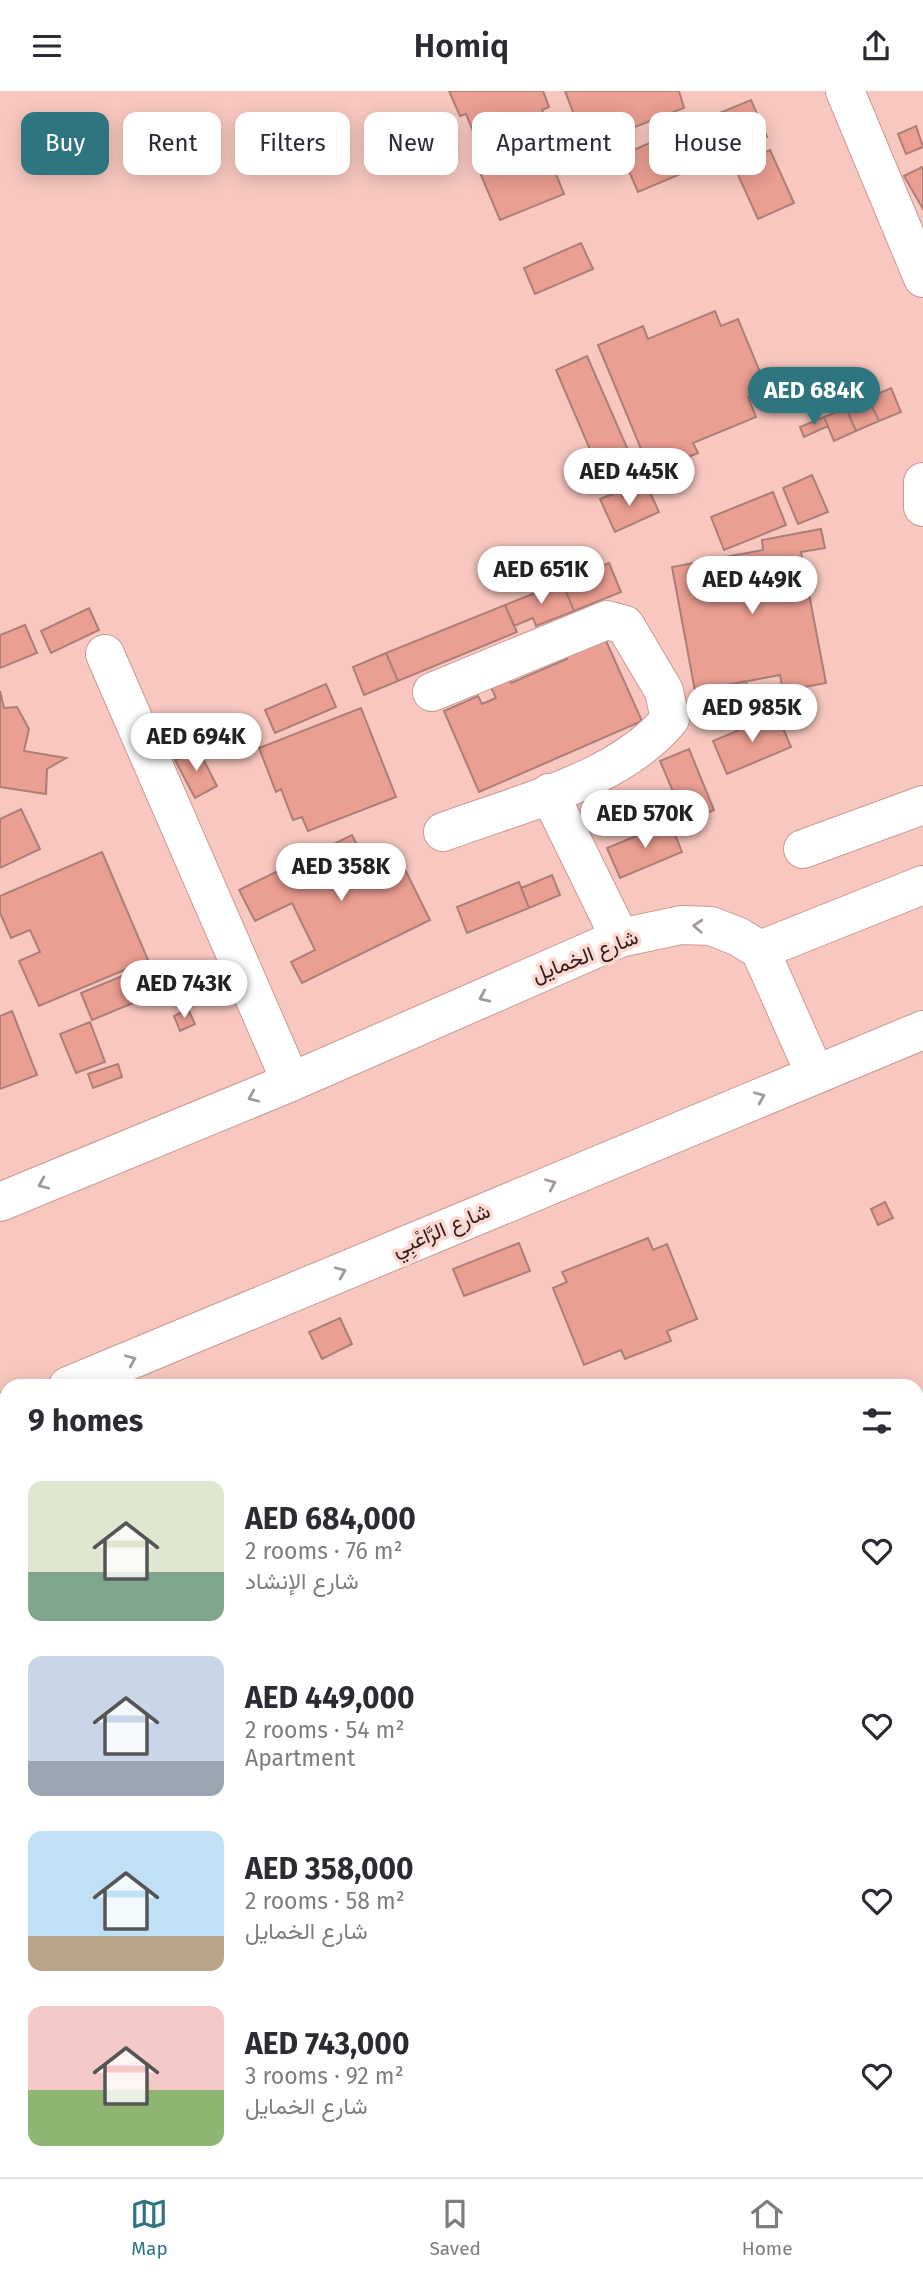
<!DOCTYPE html>
<html lang="en">
<head>
<meta charset="utf-8">
<style>
  :root { --surface:#fff; --page:#f2f2f3; --text:#2b2b33; --muted:#7c7c81; --line:#e1e1e2; --accent:#2e7580 }
  body { margin:0; font-family:"Fira Sans",Vazirmatn,sans-serif; background:var(--page); color:var(--text); height:100vh; display:flex; flex-direction:column; font-size:26px; white-space:nowrap }
  * { box-sizing:border-box; margin:0 }
  p { font-size:23px; color:var(--muted) }
  .icon { flex:none; width:38px; height:38px; fill:none; stroke:currentColor; stroke-width:2; stroke-linecap:round; stroke-linejoin:round }
  .map { position:relative; flex:1; overflow:hidden }
  .drawer { position:absolute; left:0px; top:1288px; width:924px; height:798px; display:flex; flex-direction:column; background:var(--surface); border-radius:21px 21px 0 0; box-shadow:0 4px 18px #0003 }
  .drawer>* { flex:none }
  .top-card { position:absolute; left:21px; top:21px; width:882px; height:63px; display:flex; gap:14px }
  .price { position:absolute; translate:-50% -60px; padding:0 16px; border-radius:24px; background:#fff; color:#222; font-size:23px; line-height:46px; filter:drop-shadow(0 2px 4px #0008) }
  .price::after { content:''; position:absolute; left:50%; top:42px; width:21px; height:16px; margin-left:-10px; background:inherit; clip-path:polygon(0 0,100% 0,50% 100%) }
  .price.active { background:var(--accent); color:#fff }
  ul { padding:0; list-style:none }
  li { display:flex; align-items:center; gap:21px; height:175px; padding:0 28px }
  li span { display:grid; place-items:center; flex:none; width:196px; height:140px; border-radius:14px; color:#555 }
  li>.icon { margin-inline-start:auto }
  span .icon { width:84px; height:84px; fill:#fffc; stroke-width:1 }
  li b { font-size:30px }
  h2 { display:flex; justify-content:space-between; align-items:center; height:84px; padding:0 28px; font-size:30px }
  .chip { padding:0 24px; border-radius:14px; background:var(--surface); box-shadow:0 4px 18px #0003; font-size:24px; line-height:63px }
  .chip.active { background:var(--accent); color:#fff }
  header { display:flex; justify-content:space-between; align-items:center; height:91px; padding:0 28px; background:var(--surface); font-size:32px; font-weight:600 }
  .dock { display:flex; justify-content:space-around; align-items:center; height:98px; border-top:2px solid var(--line); background:var(--surface); font-size:19px; color:var(--muted) }
  .dock a { display:grid; justify-items:center; gap:4px }
  .dock .active { color:var(--accent) }
  .map>svg:first-child { display:block }
</style>
</head>
<body>
<header><svg class="icon" aria-label="menu" viewBox="0 0 24 24"><path d="M4 6h16M4 12h16M4 18h16"/></svg>Homiq<svg class="icon" aria-label="share" viewBox="0 0 24 24"><path d="M12 15V3M7 8l5-5 5 5M5 13v7h14v-7"/></svg></header>
<div class="map">
<svg width="923" height="2086" viewBox="0 0 923 2086">
  <rect width="100%" height="100%" fill="#f8c8c0"/>
  <path fill="#eb9e92" stroke="#ab7f78" stroke-width="2" d="M449,0H543L549,16L542,19L549,35L557,32L568,58L549,66L564,103L500,129L481,84L490,81L466,23L460,25Z
    M565,0H679L684,17L622,41L619,33L583,47Z
    M751,9L767,46L709,71L693,33Z
    M693,33L709,71L638,101L622,64Z
    M916,35L923,56L906,63L898,43Z
    M770,59L794,112L758,128L734,75Z
    M922,76L923,78V118L904,85Z
    M581,152L593,178L535,203L524,177Z
    M715,220L721,235L738,228L767,298L748,306L756,326L693,352L698,362L651,382L598,254L643,235L648,248Z
    M587,265L638,382L606,396L556,279Z
    M891,297L901,321L879,330L868,307Z
    M868,307L879,330L856,340L846,317Z
    M846,317L856,340L834,350L824,326Z
    M824,326L828,335L804,346L800,336Z
    M812,384L828,421L798,433L783,397Z
    M647,395L659,421L615,441L600,408L620,400L623,406Z
    M773,401L786,434L724,459L711,426Z
    M821,438L825,457L801,461L826,592L783,600L780,584L695,600L672,476L763,459L762,449Z
    M609,472L621,501L574,520L562,491Z
    M562,491L574,520L536,535L533,527L514,535L505,514Z
    M505,514L517,541L398,590L386,562Z
    M89,517L99,539L51,562L41,540Z
    M25,534L37,562L0,577V544Z
    M602,541L642,630L479,701L444,620L478,605L482,613L496,607L490,594L508,586L511,592L567,568L563,558Z
    M386,562L398,590L364,604L353,576Z
    M746,590L753,628L712,636L705,599Z
    M326,593L336,616L275,642L265,619Z
    M0,600L4,617L17,616L29,638L24,660L66,667L47,678L46,703L0,696Z
    M361,617L396,706L308,740L302,726L293,729L281,698L276,701L259,657Z
    M777,623L791,656L727,683L713,650Z
    M198,658L217,695L195,707L175,669Z
    M689,658L714,719L686,731L660,670Z
    M21,718L40,758L0,777V728Z
    M670,731L682,761L620,787L607,757Z
    M352,744L365,770L394,756L430,829L302,892L291,871L315,859L292,812L255,830L239,799Z
    M102,761L148,869L39,915L19,870L40,861L30,839L11,847L0,822V805Z
    M552,784L560,804L529,817L521,797Z
    M519,791L529,817L467,842L457,816Z
    M151,873L162,900L92,929L81,902Z
    M188,918L195,933L180,940L174,925Z
    M12,920L37,984L0,998V925Z
    M90,931L105,971L76,982L60,943Z
    M118,973L122,986L93,997L88,983Z
    M885,1111L893,1127L878,1134L871,1118Z
    M648,1147L653,1159L667,1153L697,1228L667,1240L671,1250L625,1268L621,1259L584,1274L553,1197L567,1191L562,1181Z
    M519,1152L530,1180L464,1205L453,1178Z
    M340,1227L352,1253L322,1268L309,1241Z
    M0,1447L7,1464V1482L0,1485Z
    M7,1495V1594L0,1597V1498Z
    M7,1709V1735L0,1722V1712Z
    M923,2068V2086H908L905,2079H917V2070Z
    M703,2079H722L724,2083L734,2079H855L858,2086H688Z"/>
  <g fill="none" stroke-linecap="round" stroke-linejoin="round">
    <defs>
      <path id="minor" d="M845,0L923,187
        M923,391V416
        M105,563L291,991
        M432,601L607,529L625,534L664,600L670,628C618,691 517,713 443,741
        M549,702L620,847
        M803,758L923,714
        M760,859L923,794
        M760,859L815,983
        M0,1111L291,991L620,847L681,834L711,835L739,846L760,859
        M68,1295L923,939
        M0,1323L7,1320
        M917,1744L923,1741
        M208,2079L211,2086
        M613,2079L616,2086
        M94,2086L111,2079"/>
    </defs>
    <use href="#minor" stroke="#c89a93" stroke-width="40"/>
    <use href="#minor" stroke="#fff" stroke-width="38"/>
  </g>
  <defs><path id="oneway-chevron" d="M-2-3.5L2.5 0L-2 3.5" fill="none" stroke-width="1.6" stroke-linecap="round" stroke-linejoin="round" transform="scale(1.75)"/></defs>
  <g stroke="#a29a99">
    <use href="#oneway-chevron" transform="translate(698 835) rotate(-177)"/>
    <use href="#oneway-chevron" transform="translate(484 906) rotate(156)"/>
    <use href="#oneway-chevron" transform="translate(253 1006) rotate(157)"/>
    <use href="#oneway-chevron" transform="translate(760 1006) rotate(-23)"/>
    <use href="#oneway-chevron" transform="translate(43 1093) rotate(157)"/>
    <use href="#oneway-chevron" transform="translate(551 1093) rotate(-23)"/>
    <use href="#oneway-chevron" transform="translate(341 1181) rotate(-23)"/>
    <use href="#oneway-chevron" transform="translate(131 1269) rotate(-23)"/>
  </g>
  <g text-anchor="middle" stroke-width="7" stroke-linejoin="round" paint-order="stroke">
    <g font-size="21" fill="#301f1c" stroke="#ffd7d1">
      <text transform="translate(585 865) rotate(-21)" y="7">شارع الخمايل</text>
      <text transform="translate(441 1139) rotate(-23)" y="7">شارع الرَّاعْبِي</text>
    </g>
  </g>
</svg>
<b class="price active" style="left:814px;top:336px">AED 684K</b>
<b class="price" style="left:629px;top:417px">AED 445K</b>
<b class="price" style="left:541px;top:515px">AED 651K</b>
<b class="price" style="left:752px;top:525px">AED 449K</b>
<b class="price" style="left:752px;top:653px">AED 985K</b>
<b class="price" style="left:196px;top:682px">AED 694K</b>
<b class="price" style="left:645px;top:759px">AED 570K</b>
<b class="price" style="left:341px;top:812px">AED 358K</b>
<b class="price" style="left:184px;top:929px">AED 743K</b>
<div class="top-card">
<a class="chip active">Buy</a>
<a class="chip">Rent</a>
<a class="chip">Filters</a>
<a class="chip">New</a>
<a class="chip">Apartment</a>
<a class="chip">House</a>
</div>
<section class="drawer">
<h2>9 homes<svg class="icon" aria-label="filters" viewBox="0 0 24 24"><path d="M4 7h16M4 17h16"/><circle cx="9" cy="7" r="2"/><circle cx="15" cy="17" r="2"/></svg></h2>
<ul>
<li><span style="background:linear-gradient(#dfe7d0 65%,#7fa58c 0)"><svg class="icon" aria-label="home" viewBox="0 0 24 24"><path d="M3 11l9-7 9 7M6 9v11h12V9"/></svg></span><div><b>AED 684,000</b><p>2 rooms · 76 m²</p><p>شارع الإنشاد</p></div><svg class="icon" aria-label="heart" viewBox="0 0 24 24"><path d="M12 20l-8-8c-3-5 5-10 8-4 3-6 11-1 8 4z"/></svg></li>
<li><span style="background:linear-gradient(#c9d6e8 75%,#9aa5b1 0)"><svg class="icon" aria-label="home" viewBox="0 0 24 24"><path d="M3 11l9-7 9 7M6 9v11h12V9"/></svg></span><div><b>AED 449,000</b><p>2 rooms · 54 m²</p><p>Apartment</p></div><svg class="icon" aria-label="heart" viewBox="0 0 24 24"><path d="M12 20l-8-8c-3-5 5-10 8-4 3-6 11-1 8 4z"/></svg></li>
<li><span style="background:linear-gradient(#bfe0f5 75%,#b9a48a 0)"><svg class="icon" aria-label="home" viewBox="0 0 24 24"><path d="M3 11l9-7 9 7M6 9v11h12V9"/></svg></span><div><b>AED 358,000</b><p>2 rooms · 58 m²</p><p>شارع الخمايل</p></div><svg class="icon" aria-label="heart" viewBox="0 0 24 24"><path d="M12 20l-8-8c-3-5 5-10 8-4 3-6 11-1 8 4z"/></svg></li>
<li><span style="background:linear-gradient(#f6c9c9 60%,#8fb573 0)"><svg class="icon" aria-label="home" viewBox="0 0 24 24"><path d="M3 11l9-7 9 7M6 9v11h12V9"/></svg></span><div><b>AED 743,000</b><p>3 rooms · 92 m²</p><p>شارع الخمايل</p></div><svg class="icon" aria-label="heart" viewBox="0 0 24 24"><path d="M12 20l-8-8c-3-5 5-10 8-4 3-6 11-1 8 4z"/></svg></li>
</ul>
</section>
</div>
<nav class="dock">
<a class="active"><svg class="icon" aria-label="map" viewBox="0 0 24 24"><path d="M3 6l6-2 6 2 6-2v14l-6 2-6-2-6 2zM9 4v14M15 6v14"/></svg>Map</a>
<a><svg class="icon" aria-label="saved" viewBox="0 0 24 24"><path d="M7 4h10v16l-5-4-5 4z"/></svg>Saved</a>
<a><svg class="icon" aria-label="home" viewBox="0 0 24 24"><path d="M3 11l9-7 9 7M6 9v11h12V9"/></svg>Home</a>
</nav>
</body>
</html>
